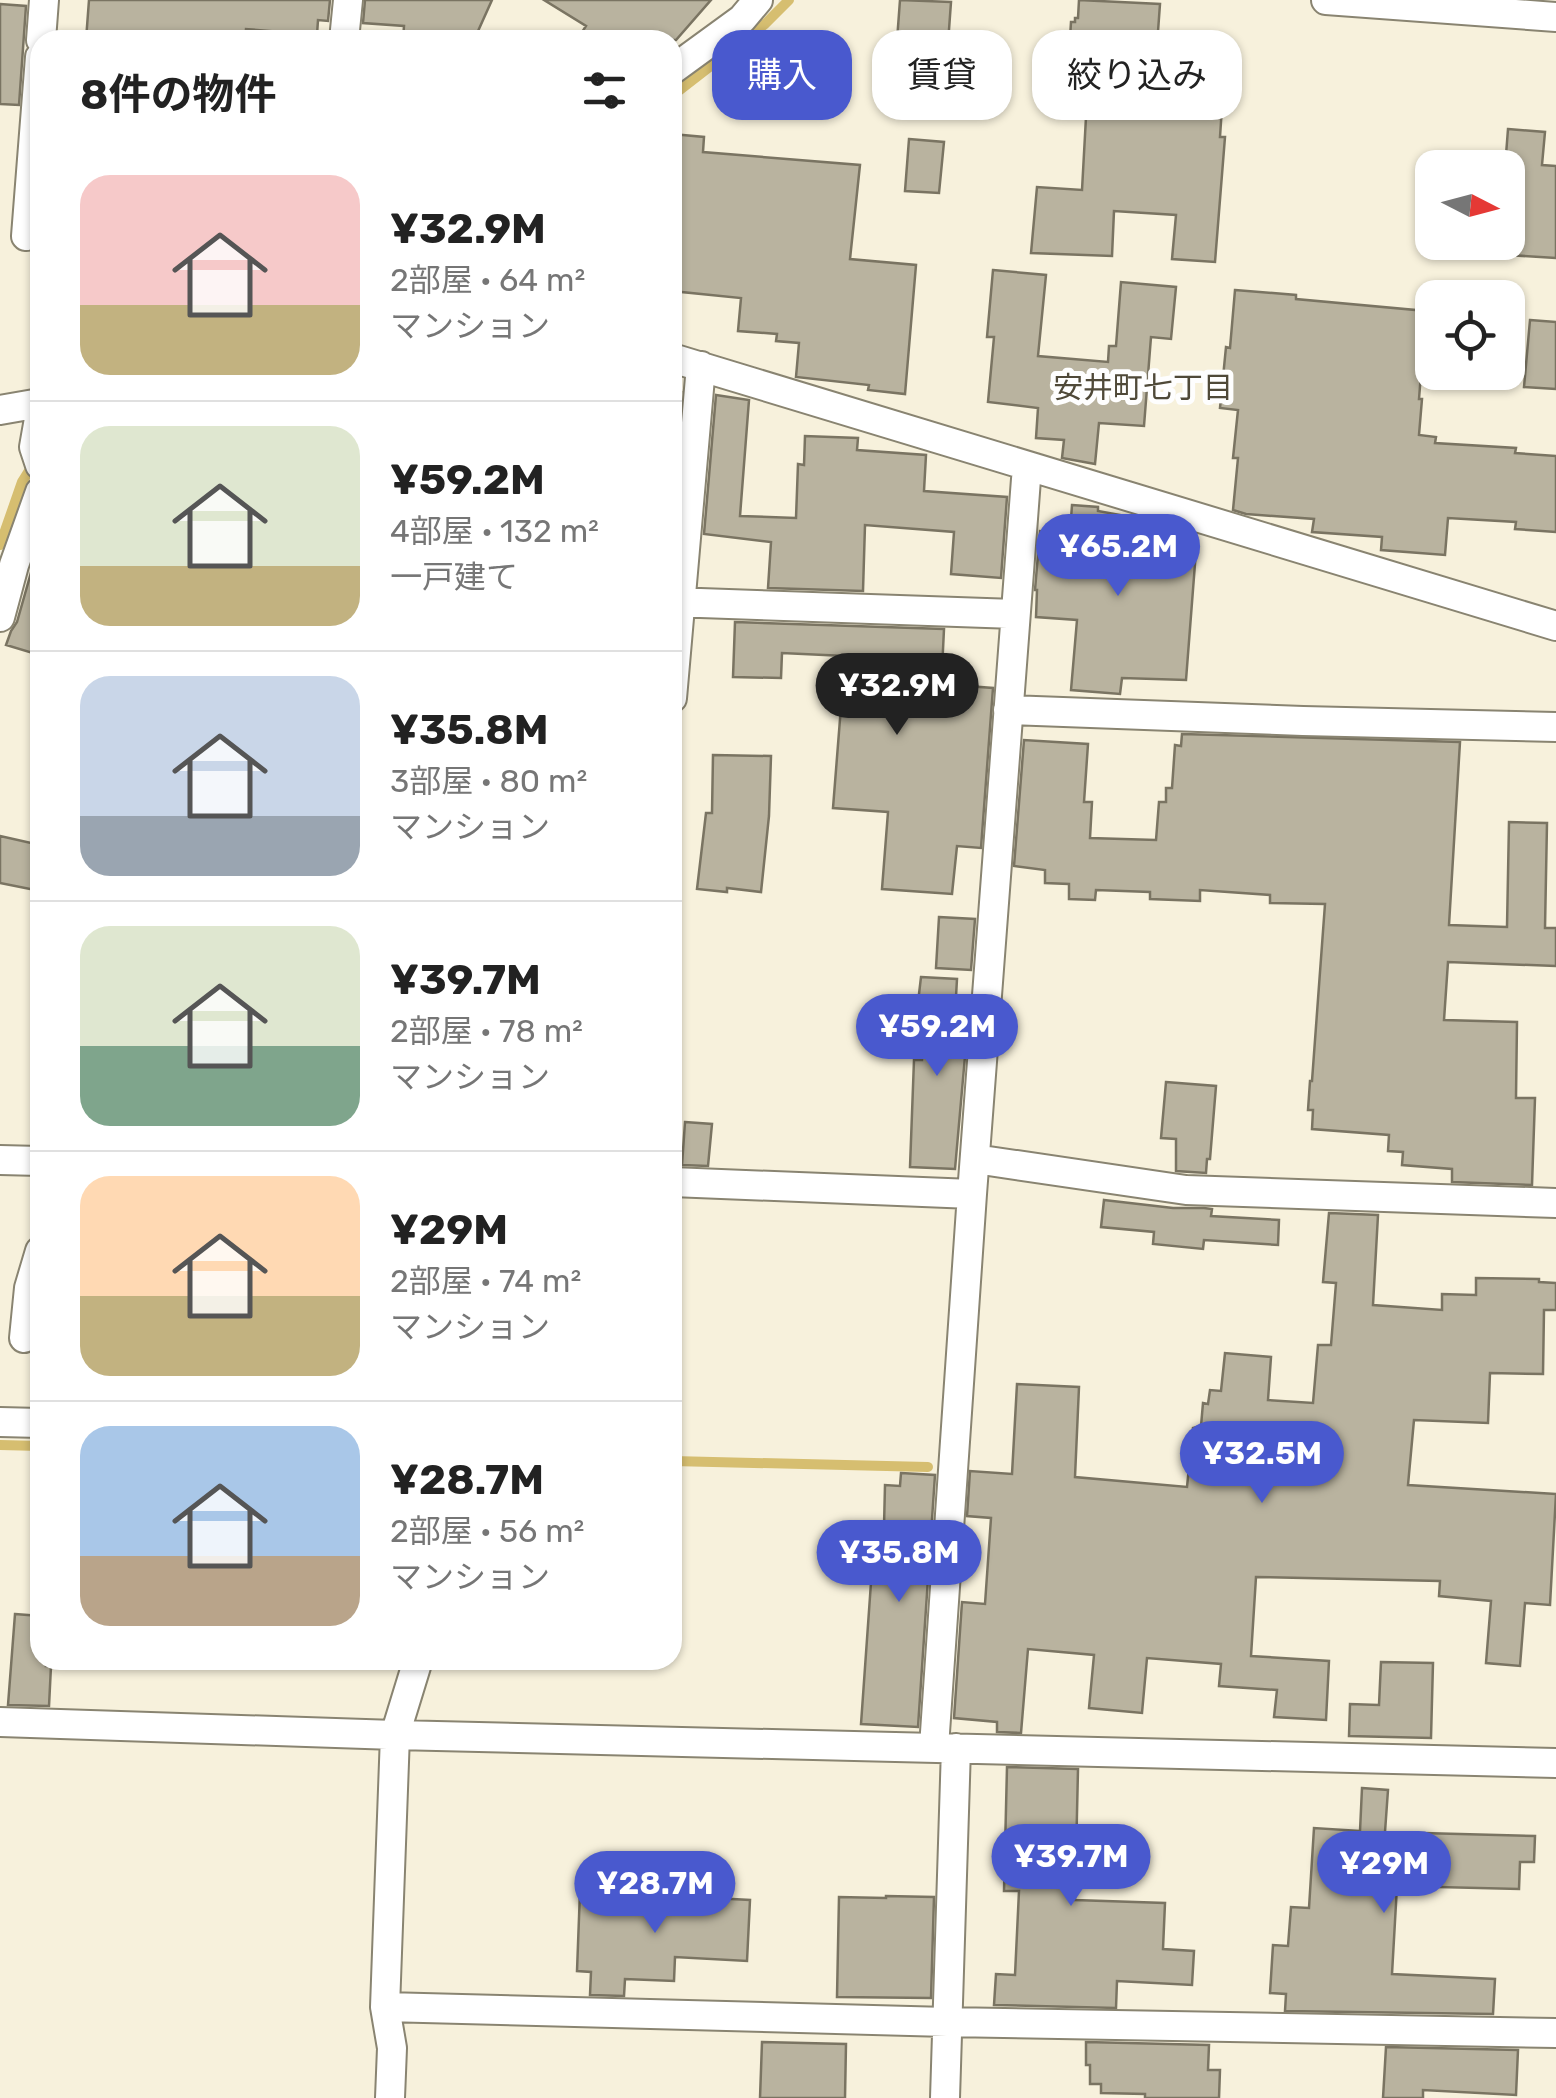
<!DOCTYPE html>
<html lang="ja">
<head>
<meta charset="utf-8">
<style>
  :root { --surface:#fff; --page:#f6f6f6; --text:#222; --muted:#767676; --line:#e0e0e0; --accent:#4959ce }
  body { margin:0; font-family:Rubik,"Noto Sans JP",sans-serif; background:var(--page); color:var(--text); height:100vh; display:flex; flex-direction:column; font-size:38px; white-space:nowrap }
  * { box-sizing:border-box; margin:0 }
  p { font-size:32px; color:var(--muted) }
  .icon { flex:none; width:55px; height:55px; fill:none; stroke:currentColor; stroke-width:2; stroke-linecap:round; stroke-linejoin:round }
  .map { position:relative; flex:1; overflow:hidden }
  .panel { position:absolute; left:30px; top:30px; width:652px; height:1640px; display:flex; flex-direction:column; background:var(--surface); border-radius:30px; box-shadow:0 2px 8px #0004 }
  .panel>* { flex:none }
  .banner { position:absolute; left:712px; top:30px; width:692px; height:90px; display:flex; gap:20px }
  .needle { width:65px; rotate:96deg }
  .tools { position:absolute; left:1415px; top:150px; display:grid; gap:20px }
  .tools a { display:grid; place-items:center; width:110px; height:110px; border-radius:20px; background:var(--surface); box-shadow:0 2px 8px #0004; font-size:50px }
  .price { position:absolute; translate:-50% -85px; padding:0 22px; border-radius:35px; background:var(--accent); color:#fff; font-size:32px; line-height:65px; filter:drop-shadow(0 2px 5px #0008) }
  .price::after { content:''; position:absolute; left:50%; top:60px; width:30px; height:22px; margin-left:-15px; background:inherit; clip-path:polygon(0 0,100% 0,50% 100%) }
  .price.selected { background:#222; color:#fff }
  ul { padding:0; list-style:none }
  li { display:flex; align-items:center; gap:30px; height:250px; padding:0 50px }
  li+li { border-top:2px solid var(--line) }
  li span { display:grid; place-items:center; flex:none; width:280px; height:200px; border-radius:30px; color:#555 }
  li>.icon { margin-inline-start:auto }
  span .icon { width:120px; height:120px; fill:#fffc; stroke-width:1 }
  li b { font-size:42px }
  h2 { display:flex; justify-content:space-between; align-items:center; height:120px; padding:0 50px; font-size:42px }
  .chip { padding:0 35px; border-radius:30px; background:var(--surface); box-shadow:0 2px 8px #0004; font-size:35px; line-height:90px }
  .chip.selected { background:var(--accent); color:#fff }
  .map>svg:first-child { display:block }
</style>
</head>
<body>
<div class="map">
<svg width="1556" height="2098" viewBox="0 0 1556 2098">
  <rect width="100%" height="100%" fill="#f7f1dc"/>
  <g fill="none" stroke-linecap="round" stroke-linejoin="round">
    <path stroke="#d6be70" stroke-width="10" d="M672,96L765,24L789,0
      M0,545L22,482L34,463
      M0,1445L40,1446
      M672,1461L928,1467"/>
  </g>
  <path fill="#b9b39f" stroke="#7a7462" stroke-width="2.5" d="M89,0H330L328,21L318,20L317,35L246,29L245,40H86Z
    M365,0H492L474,40H403L404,26L363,23Z
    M544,0H711L676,40H577L586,26Z
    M900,0L951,2L945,85L894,81Z
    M1079,0L1160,4L1155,73L1224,77L1220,137H1225L1215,262L1172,259L1176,215L1114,211L1112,256L1031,253L1037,187L1082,190L1086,117L1078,116L1082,60H1071V55H1069L1071,22H1075V18H1078Z
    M0,4L26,6L19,105L0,104Z
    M1508,129L1545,132L1542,165L1556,166V258L1508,255V168H1505Z
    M672,134L704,137L703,152L860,165L850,259L916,265L905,394L868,390L869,385L796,377L799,343L776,341L777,334L738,331L741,298L672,291Z
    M909,139L944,142L939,193L905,191Z
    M993,270L1046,275L1038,356L1108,362L1109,346H1116L1121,282L1176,287L1171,339L1151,337L1144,426L1099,423L1095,464L1062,458L1064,440L1036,438L1038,408L988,402L994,337H987Z
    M1235,290L1296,295V299L1426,311L1419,399H1422L1419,435L1436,437L1435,443L1516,448L1515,453L1556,456V532L1515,529L1516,522L1448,518L1445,555L1381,550L1382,537L1312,532L1314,519L1246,514L1233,510L1238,458H1233L1238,410L1220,408L1226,347L1230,348Z
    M1530,320L1556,322V389L1524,387Z
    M672,391L681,392L672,491Z
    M716,395L749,400L740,516L796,518L798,464L804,465L805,436L858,438L857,450L926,455L924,491L1007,497L1001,578L951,574L954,532L865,525L863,591L768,588L771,542L704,534Z
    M1072,505L1098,507V511L1131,517L1130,533L1197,538L1186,680L1122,678L1120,694L1071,690L1077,620L1036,617L1037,590H1035L1040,531L1070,533Z
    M36,555H40V640L36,654L6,645L11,631L17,622Z
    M735,622L944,629L942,670L968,671L967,686L993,688L981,848L957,846L952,894L882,889L888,812L833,808L845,656L782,653L781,678L733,677Z
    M1182,734L1460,742L1449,925L1507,927L1509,822L1547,823L1545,928H1556V966L1448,962L1444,1020L1517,1022L1516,1098H1535L1532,1185L1452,1182V1169L1402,1165L1403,1152L1388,1151L1389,1135L1312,1129L1313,1110H1308L1310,1081H1312L1325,904L1270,903V895L1200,890V901L1150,899V892L1096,890L1095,900L1069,899V884L1045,883V870L1014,866L1024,740L1088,744L1084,802H1092L1090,838L1156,840L1159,802H1166V788H1172L1175,745L1181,746Z
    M713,755L771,756L769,816L761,892L727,888V892L697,889L706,813H712Z
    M0,836L40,845V891L0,883Z
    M939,917L975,919L971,970L936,968Z
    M921,977L957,979L954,1032H959V1044L966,1045L955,1169L910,1167L914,1060H922L926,1012L917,1011Z
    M1166,1082L1216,1086L1210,1159H1207L1206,1173L1176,1171V1139L1161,1138Z
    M685,1122L712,1124L708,1166L682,1165Z
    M1104,1200L1173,1208H1204L1212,1209L1211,1216L1279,1220L1278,1245L1204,1240L1203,1249L1153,1244L1154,1232L1101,1227Z
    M1329,1213L1378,1215L1373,1305L1442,1310V1294L1476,1295V1278L1539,1279V1282L1556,1283V1310H1544L1543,1374L1490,1373L1488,1423L1414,1420L1408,1485L1556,1494L1550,1605L1525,1603L1520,1666L1486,1663L1491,1601L1439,1596L1440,1581L1256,1577L1251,1656L1329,1661L1326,1720L1274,1717L1277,1690L1219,1686L1221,1664L1147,1658L1142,1713L1089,1708L1094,1655L1028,1649L1021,1733L997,1732V1722L954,1718L962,1602L985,1604L991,1518L967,1516L970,1471L1012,1474L1017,1384L1079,1387L1075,1477L1187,1487L1193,1428L1201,1426L1203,1403L1208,1404L1210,1390L1221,1391L1225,1353L1271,1357L1268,1400L1313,1403L1318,1345H1331L1336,1283L1323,1282Z
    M901,1473L935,1475L918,1727L861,1724L875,1526H884L885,1485L900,1486Z
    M15,1614L40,1616V1660H47L46,1666H51L49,1706L8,1705Z
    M1381,1662L1433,1663L1431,1738L1349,1736L1350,1704L1379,1705Z
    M1007,1767L1078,1769L1075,1900L1165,1903L1163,1949L1194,1951L1192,1985L1117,1981L1116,2008L994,2005L996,1974L1015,1975L1019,1891H1004Z
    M1362,1788L1388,1790L1385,1832L1535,1836L1534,1862H1520L1519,1889L1397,1886L1392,1974L1495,1979L1493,2014L1285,2011L1286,1994L1270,1993L1273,1945L1288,1946L1291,1907L1309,1908L1314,1828L1360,1831Z
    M580,1891L750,1900L747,1961L675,1957L674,1981L625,1979L624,1996L590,1995L591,1972L577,1971Z
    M886,1896L934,1897L931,1998L837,1997L839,1897L886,1898Z
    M762,2042L846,2044L845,2098H760Z
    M1086,2042L1209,2045L1208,2070H1220L1219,2098H1145V2094L1101,2093V2084H1090V2065H1086Z
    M1386,2047L1518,2050L1516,2095L1423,2090V2098H1383Z"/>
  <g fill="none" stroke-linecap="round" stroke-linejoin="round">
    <defs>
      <path id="minor" d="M1326,0L1556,17
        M41,40L44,0
        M344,40L348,0
        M672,70L742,19L758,0
        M26,236L40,57
        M672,358L1556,626
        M0,410L40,403
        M40,413L34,447L40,465
        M672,602L1015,614
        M0,617L14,565L40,492
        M672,698L701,366
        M1008,710L1303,721L1556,727
        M975,1159L1186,1190L1556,1203
        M0,1160L40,1161
        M672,1182L972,1194
        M24,1338L29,1288L40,1251
        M0,1422L40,1423
        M0,1722L395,1735L1556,1763
        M934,1747L972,1194L1026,479L1031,467
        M385,2007L947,2022L1556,2033
        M390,2098L392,2048L385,2007L395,1735L418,1660
        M945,2098L956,1748"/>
    </defs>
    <use href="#minor" stroke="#898471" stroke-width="32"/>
    <use href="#minor" stroke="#fff" stroke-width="28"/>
  </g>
  <g text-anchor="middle" stroke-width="10" stroke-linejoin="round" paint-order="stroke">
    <g font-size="30" fill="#4f4938" stroke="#fefefe">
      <text x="1143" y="398">安井町七丁目</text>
    </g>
  </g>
</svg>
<div class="tools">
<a><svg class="needle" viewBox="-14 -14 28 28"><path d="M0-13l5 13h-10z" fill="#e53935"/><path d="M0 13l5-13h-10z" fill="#767676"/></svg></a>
<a><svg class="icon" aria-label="locate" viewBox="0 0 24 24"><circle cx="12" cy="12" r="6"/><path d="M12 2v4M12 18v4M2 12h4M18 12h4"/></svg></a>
</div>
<b class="price" style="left:1118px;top:599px">¥65.2M</b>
<b class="price selected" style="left:897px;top:738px">¥32.9M</b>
<b class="price" style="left:937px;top:1079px">¥59.2M</b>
<b class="price" style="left:1262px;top:1506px">¥32.5M</b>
<b class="price" style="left:899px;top:1605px">¥35.8M</b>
<b class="price" style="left:1071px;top:1909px">¥39.7M</b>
<b class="price" style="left:1384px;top:1916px">¥29M</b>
<b class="price" style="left:655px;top:1936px">¥28.7M</b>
<div class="banner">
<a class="chip selected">購入</a>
<a class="chip">賃貸</a>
<a class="chip">絞り込み</a>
</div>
<section class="panel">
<h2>8件の物件<svg class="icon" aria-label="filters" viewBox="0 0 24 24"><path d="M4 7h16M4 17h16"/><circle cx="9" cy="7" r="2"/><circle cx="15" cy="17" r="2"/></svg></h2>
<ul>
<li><span style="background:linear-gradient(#f6c9c9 65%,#c2b280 0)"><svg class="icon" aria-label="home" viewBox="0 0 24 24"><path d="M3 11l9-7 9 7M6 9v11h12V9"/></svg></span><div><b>¥32.9M</b><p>2部屋 · 64 m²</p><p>マンション</p></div></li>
<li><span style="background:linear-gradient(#dfe7d0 70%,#c2b280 0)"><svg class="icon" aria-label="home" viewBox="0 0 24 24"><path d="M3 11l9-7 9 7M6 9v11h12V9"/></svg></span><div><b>¥59.2M</b><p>4部屋 · 132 m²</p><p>一戸建て</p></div></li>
<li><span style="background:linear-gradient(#c9d6e8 70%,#9aa5b1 0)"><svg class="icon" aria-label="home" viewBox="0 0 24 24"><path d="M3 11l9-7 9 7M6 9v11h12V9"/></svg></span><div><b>¥35.8M</b><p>3部屋 · 80 m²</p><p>マンション</p></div></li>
<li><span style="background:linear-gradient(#dfe7d0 60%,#7fa58c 0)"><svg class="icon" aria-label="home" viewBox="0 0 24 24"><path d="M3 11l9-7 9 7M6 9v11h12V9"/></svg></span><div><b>¥39.7M</b><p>2部屋 · 78 m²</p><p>マンション</p></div></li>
<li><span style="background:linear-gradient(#ffd9b3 60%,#c2b280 0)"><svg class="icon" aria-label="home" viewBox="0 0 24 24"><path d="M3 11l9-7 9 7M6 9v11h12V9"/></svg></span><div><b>¥29M</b><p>2部屋 · 74 m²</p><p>マンション</p></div></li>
<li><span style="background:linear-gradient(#a9c7e8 65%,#b9a48a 0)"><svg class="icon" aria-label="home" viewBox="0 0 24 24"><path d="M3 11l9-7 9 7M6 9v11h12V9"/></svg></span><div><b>¥28.7M</b><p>2部屋 · 56 m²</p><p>マンション</p></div></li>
</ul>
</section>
</div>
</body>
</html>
